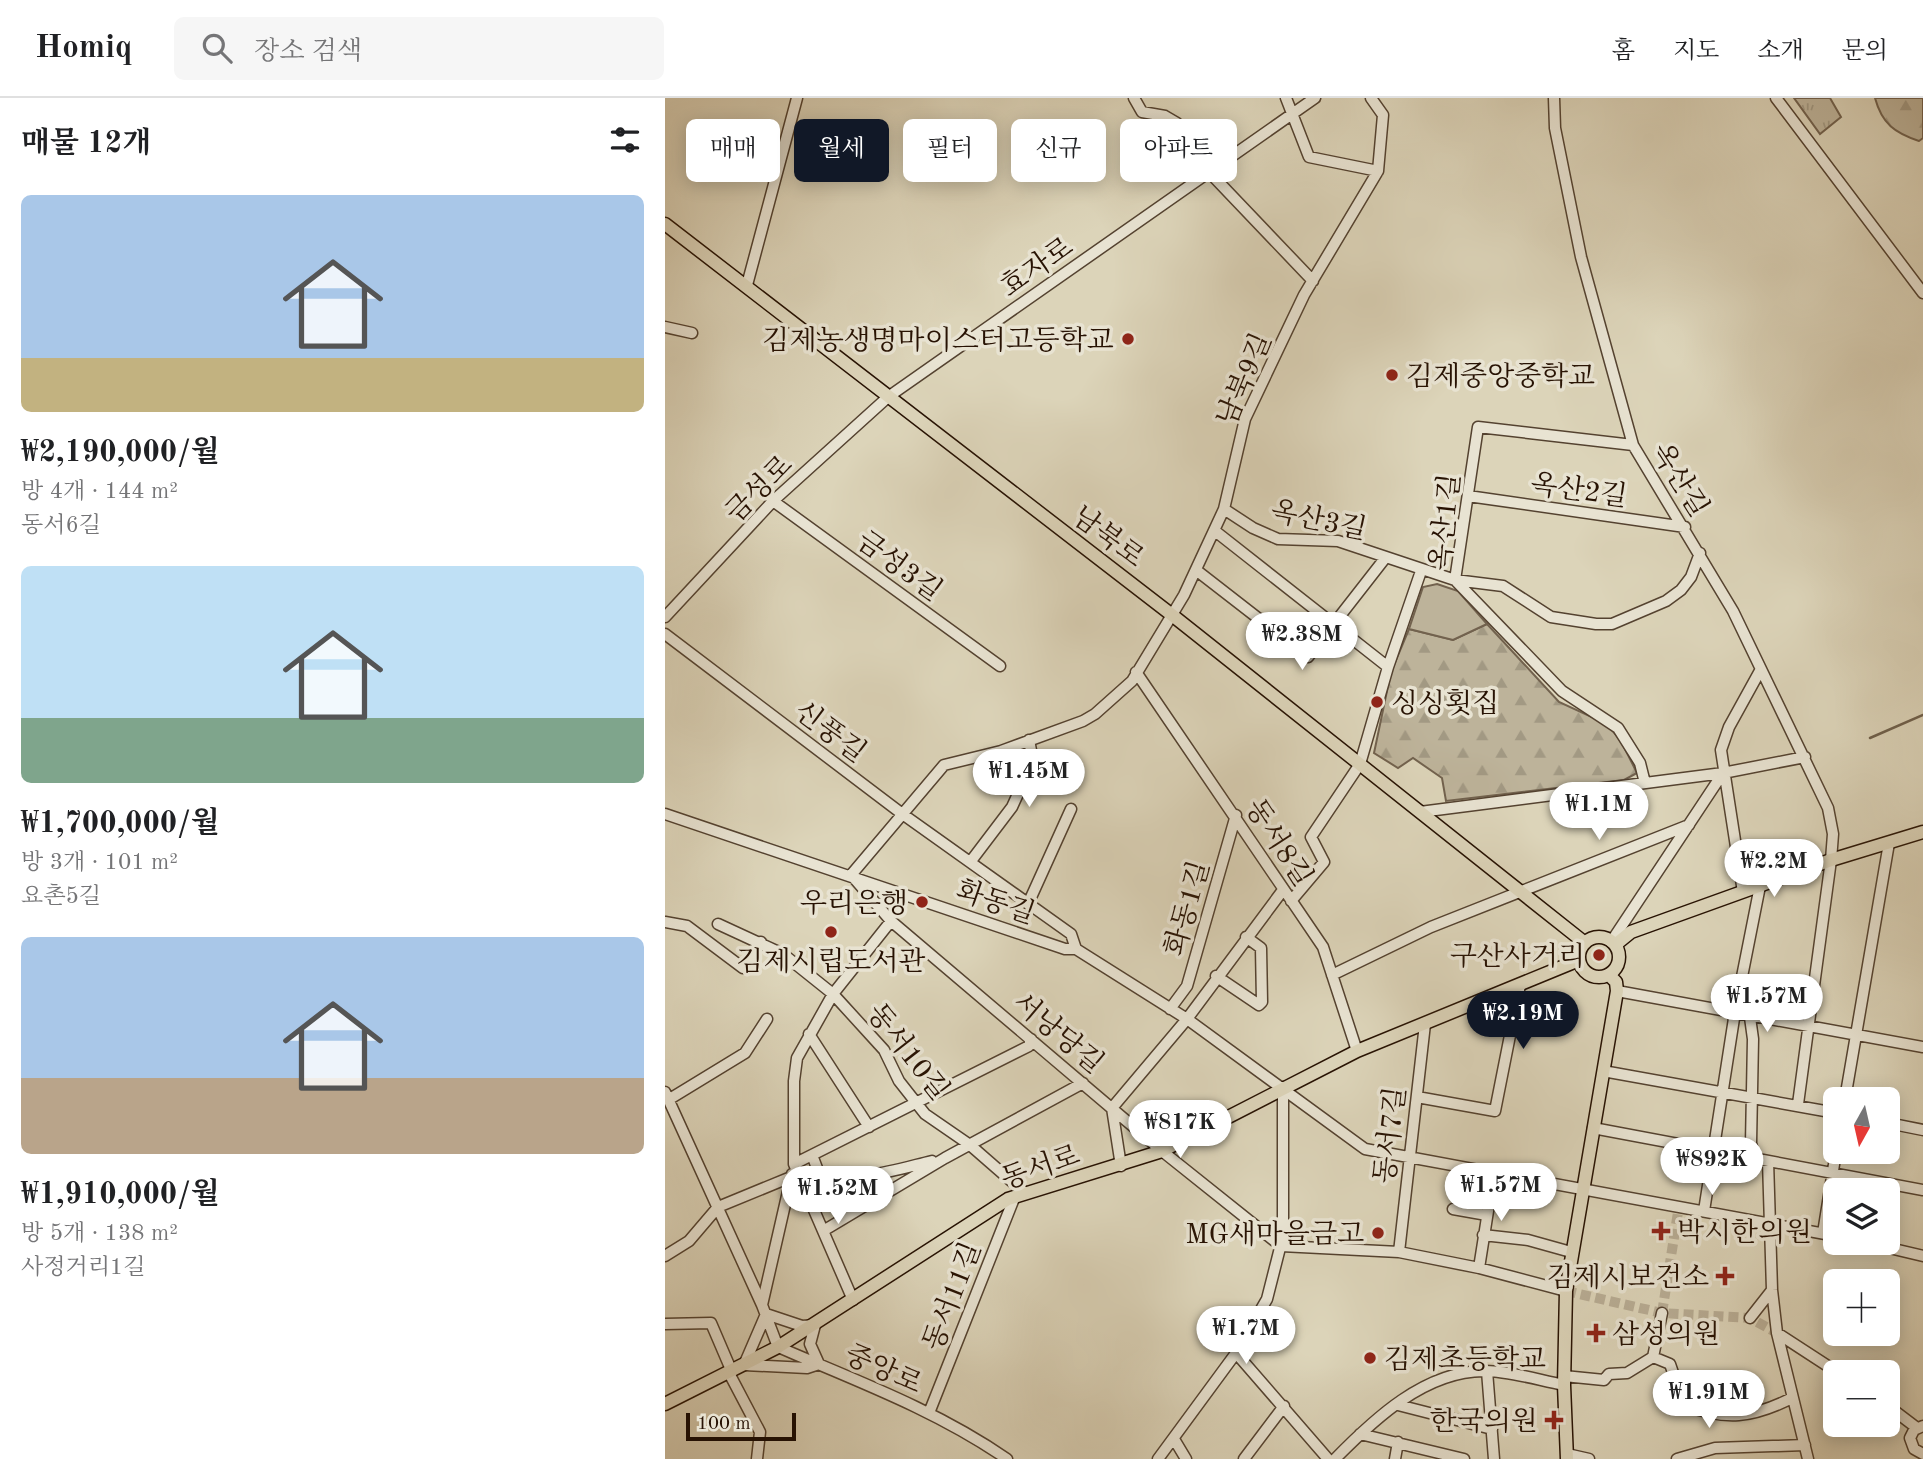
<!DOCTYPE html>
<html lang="ko">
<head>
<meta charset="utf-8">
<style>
  :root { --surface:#fff; --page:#f6f6f6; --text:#202124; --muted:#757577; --line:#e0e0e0; --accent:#111827 }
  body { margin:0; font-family:"Old Standard TT","Noto Serif KR",serif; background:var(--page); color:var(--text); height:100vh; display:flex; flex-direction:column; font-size:26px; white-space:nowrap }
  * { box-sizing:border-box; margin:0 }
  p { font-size:23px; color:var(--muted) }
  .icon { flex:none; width:38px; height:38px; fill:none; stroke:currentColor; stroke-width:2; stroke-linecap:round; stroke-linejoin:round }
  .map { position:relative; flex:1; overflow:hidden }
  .sheet { display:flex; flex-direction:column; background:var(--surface); width:665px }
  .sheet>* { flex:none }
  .hud { position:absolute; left:21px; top:21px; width:665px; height:63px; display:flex; gap:14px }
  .needle { width:46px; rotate:188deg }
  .fabs { position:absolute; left:1158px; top:989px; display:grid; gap:14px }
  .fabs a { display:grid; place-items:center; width:77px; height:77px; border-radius:10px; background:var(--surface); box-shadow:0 4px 18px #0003; font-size:35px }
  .scale { position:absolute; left:21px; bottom:18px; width:110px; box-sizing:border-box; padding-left:7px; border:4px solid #271203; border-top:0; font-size:19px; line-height:24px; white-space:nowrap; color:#271203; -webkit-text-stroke:5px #e8e3d2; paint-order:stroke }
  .price { position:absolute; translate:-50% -60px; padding:0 16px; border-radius:24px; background:#fff; color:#222; font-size:23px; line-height:46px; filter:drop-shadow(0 2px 4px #0008) }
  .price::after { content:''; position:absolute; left:50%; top:42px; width:21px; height:16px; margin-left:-10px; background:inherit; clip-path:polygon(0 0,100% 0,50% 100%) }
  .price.active { background:var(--accent); color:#fff }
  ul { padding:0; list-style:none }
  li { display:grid; align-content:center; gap:14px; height:371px; padding:0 21px }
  li span { display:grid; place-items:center; height:217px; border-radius:10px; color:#555 }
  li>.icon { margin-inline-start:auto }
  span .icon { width:126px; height:126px; fill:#fffc; stroke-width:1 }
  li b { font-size:30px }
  h2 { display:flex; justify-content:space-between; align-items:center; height:84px; padding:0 21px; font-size:30px }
  .chip { padding:0 24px; border-radius:10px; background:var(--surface); box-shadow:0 4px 18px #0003; font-size:24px; line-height:63px }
  .chip.active { background:var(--accent); color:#fff }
  header { display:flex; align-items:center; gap:42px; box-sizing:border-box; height:98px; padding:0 35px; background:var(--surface); border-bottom:2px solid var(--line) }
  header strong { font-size:33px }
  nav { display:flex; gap:38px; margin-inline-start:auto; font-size:24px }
  .search { width:490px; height:63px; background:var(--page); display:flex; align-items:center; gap:18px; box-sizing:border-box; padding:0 24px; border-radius:10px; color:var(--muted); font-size:26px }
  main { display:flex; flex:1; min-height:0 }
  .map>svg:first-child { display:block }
</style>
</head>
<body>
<header>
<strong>Homiq</strong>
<div class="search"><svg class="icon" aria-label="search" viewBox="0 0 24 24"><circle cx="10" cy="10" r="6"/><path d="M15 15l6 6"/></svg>장소 검색</div>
<nav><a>홈</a><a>지도</a><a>소개</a><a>문의</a></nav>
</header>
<main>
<section class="sheet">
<h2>매물 12개<svg class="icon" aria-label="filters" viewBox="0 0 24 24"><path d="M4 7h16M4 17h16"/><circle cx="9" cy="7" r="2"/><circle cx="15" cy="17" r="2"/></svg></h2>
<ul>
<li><span style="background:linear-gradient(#a9c7e8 75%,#c2b280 0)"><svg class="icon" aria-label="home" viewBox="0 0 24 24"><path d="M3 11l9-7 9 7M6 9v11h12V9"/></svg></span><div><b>₩2,190,000/월</b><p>방 4개 · 144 m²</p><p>동서6길</p></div></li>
<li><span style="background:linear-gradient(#bfe0f5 70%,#7fa58c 0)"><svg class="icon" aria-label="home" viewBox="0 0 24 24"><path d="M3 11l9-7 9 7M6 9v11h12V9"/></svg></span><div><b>₩1,700,000/월</b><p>방 3개 · 101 m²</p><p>요촌5길</p></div></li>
<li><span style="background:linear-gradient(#a9c7e8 65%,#b9a48a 0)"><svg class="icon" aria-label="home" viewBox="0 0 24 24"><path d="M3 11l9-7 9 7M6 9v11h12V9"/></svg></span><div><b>₩1,910,000/월</b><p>방 5개 · 138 m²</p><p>사정거리1길</p></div></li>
</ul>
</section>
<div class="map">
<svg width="1258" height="1361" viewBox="0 0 1258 1361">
  <defs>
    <pattern id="grass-tufts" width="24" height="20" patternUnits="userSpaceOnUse" patternTransform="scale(1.75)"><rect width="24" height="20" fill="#bdb39a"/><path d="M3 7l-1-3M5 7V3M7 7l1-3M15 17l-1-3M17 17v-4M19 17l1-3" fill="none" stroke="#a29983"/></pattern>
    <pattern id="forest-firs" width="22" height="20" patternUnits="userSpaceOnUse" patternTransform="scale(1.75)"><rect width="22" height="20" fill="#bdb39a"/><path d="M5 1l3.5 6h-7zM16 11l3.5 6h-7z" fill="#a29983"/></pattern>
  </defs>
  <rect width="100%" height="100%" fill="#dcd4b9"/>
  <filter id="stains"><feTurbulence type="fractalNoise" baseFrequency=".00286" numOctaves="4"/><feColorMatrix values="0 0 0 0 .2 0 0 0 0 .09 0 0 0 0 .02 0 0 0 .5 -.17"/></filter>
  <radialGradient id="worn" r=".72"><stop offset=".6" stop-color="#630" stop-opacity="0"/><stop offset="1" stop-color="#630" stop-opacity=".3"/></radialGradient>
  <path fill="url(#grass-tufts)" stroke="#72624e" stroke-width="2" d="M1129,0H1165L1176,19L1155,36Z"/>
  <path fill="url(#forest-firs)" stroke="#72624e" stroke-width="2" d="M1210,0H1258V40L1254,43C1230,35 1217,26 1210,0Z
    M822,526L894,604L942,626L956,643L972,675L959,682L781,703L777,680L748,660L733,670L709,655L726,574L744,531L788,542Z"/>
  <path fill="#bdb39a" stroke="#72624e" stroke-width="2" d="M772,486L793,493L822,526L788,542L744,531L758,489Z"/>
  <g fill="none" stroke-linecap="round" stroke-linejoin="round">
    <path stroke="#6e5f4b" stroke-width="2.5" d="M1205,640L1258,617"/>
    <path stroke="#b8ad95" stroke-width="10" stroke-dasharray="10 5" stroke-linecap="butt" d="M901,1193L997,1215L1085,1220L1112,1235
      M997,1215L1014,1108"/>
    <defs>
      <path id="minor" d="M469,0L477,14L500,18L512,25L524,48L545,75L648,183
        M621,0L644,59L713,73
        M889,0L890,30L916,159L968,347L1068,513L1163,710L1168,736L1166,762L1133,1006
        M1111,0L1258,195
        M82,187L132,0
        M0,229L27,235
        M968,347L813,329L790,482L897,593L953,630L975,665L980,685
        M803,398L1020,429
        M108,403L335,568
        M559,411L588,430L613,441L673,443L790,482L838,488L886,519L931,526H947L1001,503L1016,492L1026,479L1035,455
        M550,433L723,569
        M531,472L643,559L721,459
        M0,519L108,403L223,299L650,0
        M0,536L236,715L406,836L411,851
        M471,574L658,849L692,953
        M755,714L1058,675L1140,659
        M0,716L400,851H411L522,921L700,1051L1171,1138
        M306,763L347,709L368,663L364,642
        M186,777L279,667L336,653L418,623L430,616L467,583L519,497L559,411L580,321L639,197L713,73L718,17L706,0
        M188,779L226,823L497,1053L616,1148L734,1154L814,1170L901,1193
        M1078,794L1056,652L1064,629L1096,571
        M626,803L659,764L646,739L695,666L723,569L756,473
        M363,806L406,711
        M0,824L22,828L78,870L96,844
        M53,826L118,856L168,896L219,952L234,983L260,1016L305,1047L360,1095
        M946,844L1058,675
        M667,877L766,829L1024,727
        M551,878L594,907L597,904L596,850L581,839
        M1080,883L1088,941L1086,1045L1090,1061
        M952,893L1258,949
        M505,911L522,888L571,717
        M144,936L204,1029
        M938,973L1171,1015
        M0,994L97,1207L113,1249C192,1283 271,1312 342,1361
        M752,999L830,1013L855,887
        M1180,1001L1224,745
        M3,1002L80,955L102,921
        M1223,1025L1258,1032
        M928,1030L1258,1092
        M147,1057L155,1078C193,1084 230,1072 267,1063
        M1103,1063L1107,1192L1112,1235L1143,1361
        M129,1066L364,948L366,941
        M456,1068L447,1010L522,921L618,792
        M788,1111L822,1117
        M1039,1113L1070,914L1095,788
        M158,1133L280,1060L418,985
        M1158,1135L1171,1054
        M818,1137L863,1142L906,1154
        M1199,1144L1258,1158
        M734,1154L760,926
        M0,1158L24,1143L53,1109L126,1079
        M814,1170L829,1075
        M188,1202L129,1066V983L132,960L168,896L226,823
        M97,1207L127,1076
        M101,1216L137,1228L150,1227L145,1246L154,1266L142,1270L79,1267Z
        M1085,1220L1107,1192
        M0,1226L46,1225L67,1274
        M1112,1235L1172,1274
        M571,1255L663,1361
        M988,1259L1005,1266L1019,1307C1061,1323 1087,1320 1127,1300
        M988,1259L997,1215
        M822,1273L829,1361
        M64,1275L95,1334L92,1361
        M899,1278L939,1282L944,1276L962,1275L988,1259
        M733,1307L827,1331
        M1223,1308L1252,1330
        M264,1315L350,1098
        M1258,1328L1249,1332L1245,1340L1249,1351L1258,1356
        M695,1336L799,1361
        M509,1341L521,1361
        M902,1356L924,1361
        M493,1361L571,1255L602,1201L618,1138V989
        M579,1361L619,1308
        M670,1361C709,1321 760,1273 819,1273C845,1273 873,1282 899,1287
        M730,1361L733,1344
        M1012,1361L1050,1350L1140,1347"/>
      <path id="major" d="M0,126L507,517L920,845
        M914 859a20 20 0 1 1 40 0a20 20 0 1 1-40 0Z
        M950,847L966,834L1166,762L1258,734
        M0,1306L113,1249L343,1101L497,1053L692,953L914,862
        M902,1361L899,1287L901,1193L952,893L951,884L944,877"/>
    </defs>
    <use href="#minor" stroke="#544230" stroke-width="13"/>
    <use href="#major" stroke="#271203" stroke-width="15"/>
    <use href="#minor" stroke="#e8e3d2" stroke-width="10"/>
    <use href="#major" stroke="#dcd4b9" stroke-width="12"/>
  </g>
  <g fill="#8f2418" stroke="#e8e3d2" stroke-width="2.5">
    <circle cx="463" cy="241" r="7"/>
    <circle cx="727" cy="277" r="7"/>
    <circle cx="712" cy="604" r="7"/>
    <circle cx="257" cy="804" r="7"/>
    <circle cx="166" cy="834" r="7"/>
    <circle cx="934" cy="857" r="7"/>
    <path d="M992.5 1122.5h7v7h7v7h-7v7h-7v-7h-7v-7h7z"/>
    <circle cx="713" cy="1135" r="7"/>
    <path d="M1056.5 1167.5h7v7h7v7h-7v7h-7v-7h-7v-7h7z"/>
    <path d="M927.5 1224.5h7v7h7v7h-7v7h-7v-7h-7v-7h7z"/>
    <circle cx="705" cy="1260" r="7"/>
    <path d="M885.5 1311.5h7v7h7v7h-7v7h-7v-7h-7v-7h7z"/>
  </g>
  <g text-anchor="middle" stroke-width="7" stroke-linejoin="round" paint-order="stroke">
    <g font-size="28" fill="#271203" stroke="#e8e3d2">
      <text transform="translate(371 168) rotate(-35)" y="10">효자로</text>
      <text transform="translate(578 281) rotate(-67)" y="10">남북9길</text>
      <text transform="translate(1016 381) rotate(58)" y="10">옥산길</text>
      <text transform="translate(93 390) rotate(-45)" y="10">금성로</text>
      <text transform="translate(914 391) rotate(8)" y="10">옥산2길</text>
      <text transform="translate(654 421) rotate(12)" y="10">옥산3길</text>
      <text transform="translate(779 424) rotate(-84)" y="10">옥산1길</text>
      <text transform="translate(444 438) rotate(37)" y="10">남북로</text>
      <text transform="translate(235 467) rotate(36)" y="10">금성3길</text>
      <text transform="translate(166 633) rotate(37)" y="10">신풍길</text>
      <text transform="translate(615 744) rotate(57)" y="10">동서8길</text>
      <text transform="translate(331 803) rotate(19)" y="10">화동길</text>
      <text transform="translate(521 810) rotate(-74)" y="10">화동1길</text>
      <text transform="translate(394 934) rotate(40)" y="10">서낭당길</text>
      <text transform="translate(244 953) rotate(52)" y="10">동서10길</text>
      <text transform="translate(724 1037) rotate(-83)" y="10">동서7길</text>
      <text transform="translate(375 1068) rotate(-19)" y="10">동서로</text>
      <text transform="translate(286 1198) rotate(-69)" y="10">동서11길</text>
      <text transform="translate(219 1270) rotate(24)" y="10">중앙로</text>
    </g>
    <g font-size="28" fill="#271203" stroke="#e8e3d2" text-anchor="end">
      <text x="449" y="251">김제농생명마이스터고등학교</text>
      <text x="741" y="287" text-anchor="start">김제중앙중학교</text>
      <text x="726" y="614" text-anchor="start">싱싱횟집</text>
      <text x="243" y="814">우리은행</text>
      <text x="920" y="867">구산사거리</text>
      <text x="166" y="872" text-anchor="middle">김제시립도서관</text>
      <text x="1012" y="1143" text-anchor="start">박시한의원</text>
      <text x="699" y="1145">MG새마을금고</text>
      <text x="1044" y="1188">김제시보건소</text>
      <text x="947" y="1245" text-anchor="start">삼성의원</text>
      <text x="719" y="1270" text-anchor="start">김제초등학교</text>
      <text x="873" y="1332">한국의원</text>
    </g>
  </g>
  <rect width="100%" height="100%" filter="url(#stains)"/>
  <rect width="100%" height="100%" fill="url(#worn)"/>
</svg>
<div class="fabs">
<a><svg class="needle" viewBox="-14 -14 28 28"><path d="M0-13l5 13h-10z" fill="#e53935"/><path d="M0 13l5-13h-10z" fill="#757577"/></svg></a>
<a><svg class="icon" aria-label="layers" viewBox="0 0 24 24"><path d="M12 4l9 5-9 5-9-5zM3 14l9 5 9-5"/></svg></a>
<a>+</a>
<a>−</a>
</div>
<div class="scale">100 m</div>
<b class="price" style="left:637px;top:574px">₩2.38M</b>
<b class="price" style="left:364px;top:711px">₩1.45M</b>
<b class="price" style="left:934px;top:744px">₩1.1M</b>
<b class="price" style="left:1109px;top:801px">₩2.2M</b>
<b class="price" style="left:1102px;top:936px">₩1.57M</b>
<b class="price active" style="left:858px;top:953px">₩2.19M</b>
<b class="price" style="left:515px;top:1062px">₩817K</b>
<b class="price" style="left:1047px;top:1099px">₩892K</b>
<b class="price" style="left:836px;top:1125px">₩1.57M</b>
<b class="price" style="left:173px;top:1128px">₩1.52M</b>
<b class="price" style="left:581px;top:1268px">₩1.7M</b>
<b class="price" style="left:1044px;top:1332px">₩1.91M</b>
<div class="hud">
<a class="chip">매매</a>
<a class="chip active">월세</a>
<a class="chip">필터</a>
<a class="chip">신규</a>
<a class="chip">아파트</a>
</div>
</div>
</main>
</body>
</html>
